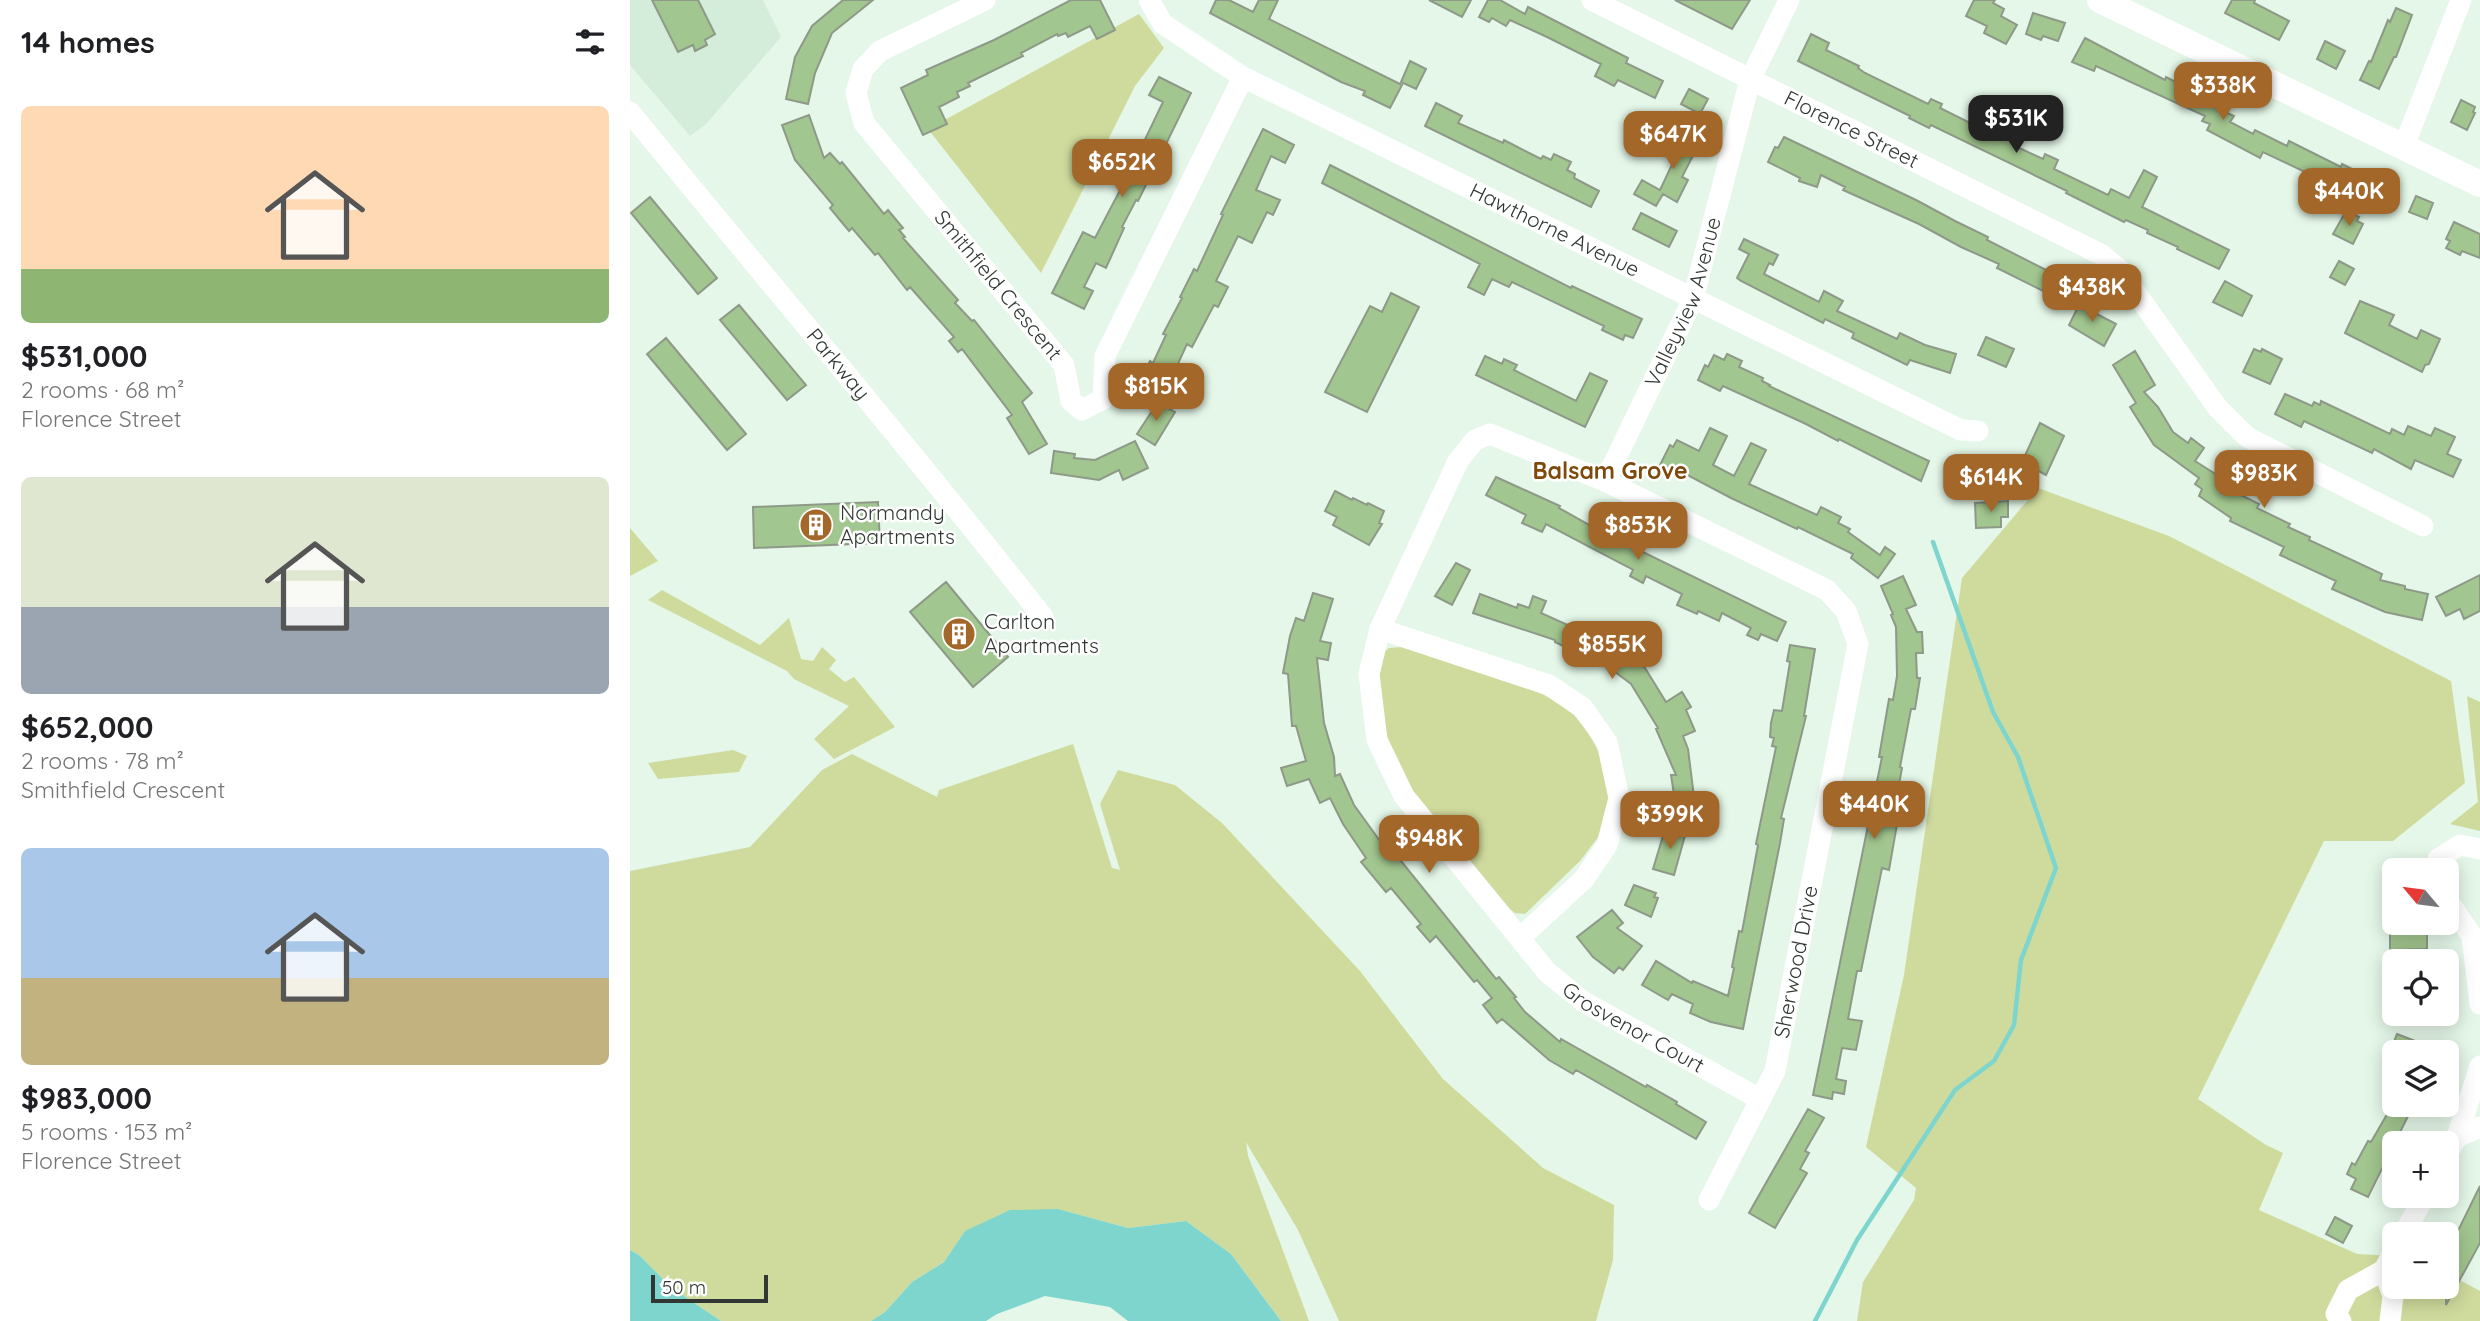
<!DOCTYPE html>
<html lang="en">
<head>
<meta charset="utf-8">
<style>
  :root { --surface:#fff; --page:#f2f2f2; --text:#202124; --muted:#757577; --accent:#a36729 }
  body { margin:0; font-family:Quicksand,sans-serif; background:var(--page); color:var(--text); height:100vh; display:flex; flex-direction:column; font-size:26px; white-space:nowrap }
  * { box-sizing:border-box; margin:0 }
  p { font-size:23px; color:var(--muted) }
  .icon { flex:none; width:38px; height:38px; fill:none; stroke:currentColor; stroke-width:2; stroke-linecap:round; stroke-linejoin:round }
  .map { position:relative; flex:1; overflow:hidden }
  .side { display:flex; flex-direction:column; background:var(--surface); width:630px }
  .side>* { flex:none }
  .needle { width:46px; rotate:299deg }
  .buttons { position:absolute; left:1752px; top:858px; display:grid; gap:14px }
  .buttons a { display:grid; place-items:center; width:77px; height:77px; border-radius:10px; background:var(--surface); box-shadow:0 4px 18px #0003; font-size:35px }
  .scale { position:absolute; left:21px; bottom:18px; width:117px; box-sizing:border-box; padding-left:7px; border:4px solid #313833; border-top:0; font-size:19px; line-height:24px; white-space:nowrap; color:#313833; -webkit-text-stroke:5px #fff; paint-order:stroke }
  .price { position:absolute; translate:-50% -60px; padding:0 16px; border-radius:14px; background:var(--accent); color:#fff; font-size:23px; line-height:46px; filter:drop-shadow(0 2px 4px #0008) }
  .price::after { content:''; position:absolute; left:50%; top:42px; width:21px; height:16px; margin-left:-10px; background:inherit; clip-path:polygon(0 0,100% 0,50% 100%) }
  .price.current { background:#222; color:#fff }
  ul { padding:0; list-style:none }
  li { display:grid; align-content:center; gap:14px; height:371px; padding:0 21px }
  li span { display:grid; place-items:center; height:217px; border-radius:10px; color:#555 }
  li>.icon { margin-inline-start:auto }
  span .icon { width:126px; height:126px; fill:#fffc; stroke-width:1 }
  li b { font-size:30px }
  h2 { display:flex; justify-content:space-between; align-items:center; height:84px; padding:0 21px; font-size:30px }
  main { display:flex; flex:1; min-height:0 }
  .map>svg:first-child { display:block }
</style>
</head>
<body>
<main>
<section class="side">
<h2>14 homes<svg class="icon" aria-label="filters" viewBox="0 0 24 24"><path d="M4 7h16M4 17h16"/><circle cx="9" cy="7" r="2"/><circle cx="15" cy="17" r="2"/></svg></h2>
<ul>
<li><span style="background:linear-gradient(#ffd9b3 75%,#8fb573 0)"><svg class="icon" aria-label="home" viewBox="0 0 24 24"><path d="M3 11l9-7 9 7M6 9v11h12V9"/></svg></span><div><b>$531,000</b><p>2 rooms · 68 m²</p><p>Florence Street</p></div></li>
<li><span style="background:linear-gradient(#dfe7d0 60%,#9aa5b1 0)"><svg class="icon" aria-label="home" viewBox="0 0 24 24"><path d="M3 11l9-7 9 7M6 9v11h12V9"/></svg></span><div><b>$652,000</b><p>2 rooms · 78 m²</p><p>Smithfield Crescent</p></div></li>
<li><span style="background:linear-gradient(#a9c7e8 60%,#c2b280 0)"><svg class="icon" aria-label="home" viewBox="0 0 24 24"><path d="M3 11l9-7 9 7M6 9v11h12V9"/></svg></span><div><b>$983,000</b><p>5 rooms · 153 m²</p><p>Florence Street</p></div></li>
</ul>
</section>
<div class="map">
<svg width="1850" height="1321" viewBox="0 0 1850 1321">
  <rect width="100%" height="100%" fill="#e4f7e8"/>
  <path fill="#d3edda" d="M0,0H133L151,37L76,124L60,136L0,65Z"/>
  <path fill="#cfdb9d" d="M509,14L534,48L505,86L411,273L298,129Z
    M1408,488L1539,536L1821,681L1835,783L1763,841H1694L1568,1099L1636,1145L1653,1153L1629,1210L1727,1254L1764,1256V1286H1816L1817,1273L1850,1291V1321H1227L1233,1282L1284,1200L1286,1188L1236,1147L1274,975L1332,578Z
    M0,528L28,561L0,576Z
    M32,590L130,645L159,618L171,659L183,661L192,647L206,660L199,669L215,682L224,677L265,727L204,759L184,739L219,706L164,679L157,671L18,600Z
    M773,647L900,688L928,702L943,714L958,732L973,760L980,794L969,836L950,861L895,914L885,913L880,909L775,782L760,750L747,687L752,654L759,648Z
    M1837,696L1850,702V831L1820,824L1848,802Z
    M443,744L482,868L490,870L470,804L488,770L545,785L592,823L730,971L813,1079L913,1168L984,1205L983,1260L966,1321H709L668,1230L616,1142L618,1156L679,1321H651L601,1254L556,1221L498,1228L428,1209L335,1231L314,1262L282,1282L255,1312L241,1321H91L42,1288L9,1255L0,1250V871L120,847L192,770L222,754L307,797L309,790Z
    M103,750L117,756L109,772L28,779L18,763Z"/>
  <path fill="#7ed5ce" d="M428,1209L498,1228L556,1221L601,1254L651,1321H498L480,1307L415,1296L367,1314L356,1321H241L255,1312L282,1282L314,1262L335,1231L380,1210Z
    M0,1250L9,1255L42,1288L91,1321H0Z"/>
  <g fill="none" stroke-linecap="round" stroke-linejoin="round">
    <path stroke="#7ed5ce" stroke-width="4.5" d="M1185,1321L1227,1240L1325,1090L1364,1061L1384,1025L1391,960L1426,868L1388,757L1363,712L1303,542"/>
  </g>
  <path fill="#a2c68f" stroke="#8e9988" stroke-width="2" d="M22,0H68L85,34L75,40L77,45L65,51L63,45L48,52Z
    M213,0H243L202,33L185,73L178,104L156,99L165,57L182,26Z
    M441,0H470L485,30L467,39L460,26L438,37L436,33L428,36L427,34L391,53L393,56L338,83L340,86L327,92L329,97L309,107L317,124L293,135L271,88L298,75L296,70L364,40Z
    M586,0H599L623,12L629,0H648L639,19L772,85L760,108L733,95L735,91L711,82L580,13Z
    M799,0H841L832,17Z
    M858,0H870L895,14L898,7L998,58L996,63L1033,81L1025,98L988,80L984,86L965,76L971,64L917,37L880,20L876,26L862,18L859,22L849,17Z
    M1045,0H1120L1102,29Z
    M1344,0H1365L1363,3L1374,9L1371,16L1387,25L1376,44L1354,33L1357,26L1336,16Z
    M1602,0H1625L1624,3L1659,21L1649,40L1595,13Z
    M1766,8L1782,15L1766,57H1764L1749,89L1730,80L1739,61L1741,62L1758,20L1760,22Z
    M1403,13L1435,23L1428,41L1413,36L1411,40L1396,34Z
    M1181,34L1199,43L1196,50L1229,66L1228,68L1235,73L1298,104L1301,99L1312,104L1310,108L1368,137L1370,133L1383,139L1387,142L1385,146L1413,159L1415,154L1428,160L1424,169L1478,195L1481,189L1499,198L1514,170L1527,177L1512,207L1599,250L1589,269L1547,249L1548,247L1517,233L1518,230L1496,220L1494,222L1436,193L1437,191L1301,125L1299,128L1279,118L1280,116L1168,61Z
    M1455,38L1535,80L1536,77L1555,87L1554,89L1599,109L1597,113L1604,116L1600,122L1623,134L1625,130L1657,146L1659,141L1711,167L1712,164L1728,172L1711,206L1688,195L1694,181L1633,152L1630,158L1577,130L1580,124L1572,121L1575,116L1466,66L1464,71L1442,62Z
    M1695,41L1715,51L1706,69L1687,59Z
    M780,61L796,69L786,89L771,82Z
    M529,77L561,93L511,195L508,201L506,200L492,227L494,228L476,268L466,263L454,287L463,291L454,309L422,293L453,232L465,238L498,175L533,102L519,95Z
    M1059,89L1078,99L1070,114L1051,104Z
    M1831,100L1845,107L1843,112L1845,113L1837,130L1821,122Z
    M806,103L832,116L828,123L873,143L874,140L911,159L913,156L921,160L924,154L941,162L937,170L945,174L944,178L969,191L961,207L795,126Z
    M179,115L194,158L200,153L210,164L212,162L254,214L258,210L273,228L269,230L275,237L273,238L328,300L325,303L342,321L344,320L402,393L392,402L417,444L399,454L377,418L382,415L332,349L328,352L319,341L324,337L280,287L277,290L248,253L245,255L222,228L219,231L200,208L203,205L165,160L152,125Z
    M1055,127L1073,136L1052,177L1058,180L1047,202L1033,194L1026,206L1004,194L1012,180L1030,190L1047,154L1043,152Z
    M633,129L664,145L655,163L641,156L626,190L650,200L643,215L637,212L622,243L608,236L586,281L598,287L588,307L584,305L562,347L557,344L536,390L512,378L520,361L523,363L536,335L533,334L552,298L550,297L564,269L567,271L593,215L591,214Z
    M1154,137L1286,200L1325,221L1358,237L1357,240L1426,275L1428,270L1446,280L1437,297L1425,292L1423,296L1367,268L1369,264L1331,247L1289,224L1213,190L1215,187L1191,175L1187,187L1169,181L1170,178L1138,162L1145,147L1148,148Z
    M700,165L941,288L942,286L1012,319L1003,338L995,335L993,340L972,330L974,326L882,282L879,287L862,279L854,295L838,287L850,264L692,183Z
    M1786,196L1803,203L1797,219L1779,212Z
    M20,197L87,278L68,294L1,213Z
    M1716,211L1729,217L1727,221L1733,224L1723,244L1703,234Z
    M1011,213L1047,231L1039,247L1003,229Z
    M1824,222L1850,234V258L1832,251L1830,255L1816,248L1820,241L1816,239Z
    M1114,239L1148,255L1143,265L1139,263L1134,274L1189,302L1194,291L1213,301L1207,311L1267,339L1270,333L1295,345L1326,354L1320,373L1280,360L1277,365L1222,338L1224,333L1195,319L1193,323L1111,281L1107,278L1119,254L1109,249Z
    M1709,261L1724,269L1715,285L1700,277Z
    M1595,281L1622,296L1612,316L1583,302Z
    M761,293L789,307L737,412L695,392L740,306L752,312Z
    M1452,299L1464,306L1461,311L1486,324L1474,346L1439,325Z
    M1730,301L1764,315L1759,325L1787,339L1791,330L1810,339L1799,364L1795,365L1792,372L1715,333Z
    M109,305L176,385L157,400L90,320Z
    M1356,337L1384,349L1376,367L1348,355Z
    M36,338L116,434L97,450L17,354Z
    M1624,349L1631,352L1632,349L1652,359L1640,384L1613,372Z
    M1505,351L1525,385L1514,392L1528,407L1543,432L1558,443L1561,438L1574,448L1565,461L1595,480L1594,482L1602,488L1601,490L1629,504L1627,508L1660,524L1658,527L1680,537L1679,540L1752,574L1750,580L1775,586V589L1798,594L1792,620L1755,612L1702,589L1706,581L1650,555L1654,547L1600,521L1601,518L1569,496L1572,489L1565,484L1569,478L1524,445L1500,407L1506,403L1483,365Z
    M1097,354L1112,361L1109,367L1133,378L1132,381L1140,385L1139,386L1299,461L1291,481L1209,439L1208,441L1176,424L1093,386L1090,391L1068,380L1075,365L1078,367L1084,355L1094,360Z
    M855,356L872,364L874,359L887,365L884,370L946,401L960,373L977,381L955,427L846,375Z
    M1655,394L1682,406L1684,402L1690,405L1691,401L1760,434L1762,429L1774,435L1778,426L1801,436L1805,428L1825,437L1817,454L1831,460L1823,477L1785,460L1781,469L1744,449L1742,453L1674,421L1671,427L1645,414Z
    M528,402L545,412L525,445L507,434Z
    M1410,423L1434,436L1416,475L1392,462Z
    M1080,428L1097,436L1083,465L1104,476L1121,443L1136,450L1119,484L1187,515L1191,507L1211,517L1208,523L1220,529L1218,532L1250,555L1255,547L1265,554L1248,578L1221,558L1223,554L1168,527L1167,529L1101,498L1050,471L1048,474L1030,465L1040,445L1043,447L1047,440L1069,451Z
    M505,441L518,468L493,480L489,470L469,480L421,473L424,451L445,454L444,458L465,460Z
    M866,477L930,506L929,508L972,532L1156,622L1147,641L1131,634L1128,640L1117,635L1121,628L1092,613L1089,621L1068,611L1067,614L1047,605L1052,594L1016,576L1013,583L1000,576L1003,570L998,567L916,524L912,532L892,523L896,515L856,495Z
    M705,491L722,500L723,498L737,505L738,503L754,511L749,523L752,524L739,545L703,525L707,517L695,511Z
    M1378,501V517H1371V527L1346,528L1345,503Z
    M248,502L250,543L124,548L123,507Z
    M826,563L840,570L822,605L805,596Z
    M1850,575V611L1834,619L1830,609L1816,616L1806,597Z
    M1273,576L1286,605L1276,609L1287,632H1292L1293,653H1286L1287,678H1290L1285,709H1281L1270,767L1272,768L1264,812L1269,813L1259,870L1252,868L1231,971H1227L1218,1019L1232,1021L1226,1050L1212,1048L1206,1079L1216,1081L1214,1094L1203,1092L1202,1099L1183,1095L1252,757H1249L1259,699L1263,700L1267,676L1266,627L1261,615L1263,614L1251,586Z
    M316,582L378,657L343,687L280,612Z
    M683,593L703,599L690,641L701,643L698,660L687,658L694,723L704,757L705,776L710,774L724,805L763,859L767,856L866,979L869,977L886,997L884,998L895,1012L930,1042L931,1039L1016,1087L1017,1085L1047,1102L1046,1104L1076,1122L1066,1139L946,1070L943,1074L919,1060L872,1019L867,1023L853,1005L862,998L847,980L844,982L806,936L800,942L787,927L791,924L761,888L756,892L731,862L736,858L713,824L700,798L690,803L679,779L657,786L651,768L676,761L666,726H662L658,674L653,673L660,636L666,618L674,621Z
    M850,594L887,608L888,604L899,608L903,596L916,601L911,613L982,645L1015,668L1036,702L1052,692L1061,707L1056,710L1065,731L1053,736L1058,749L1065,805L1046,808L1041,775H1046L1026,729L1028,728L1001,684L960,653L958,658L925,642V640L843,613Z
    M1160,645L1185,649L1174,716H1176L1151,818L1154,819L1150,843L1113,1029L1081,1022L1060,1013L1063,1004L1042,994L1038,1000L1012,985L1026,961L1062,983L1063,981L1098,996L1104,968L1102,967L1109,931L1112,932L1128,845L1126,844L1146,747L1142,746L1144,738L1140,737L1141,723L1144,710L1152,711L1160,662L1157,661Z
    M1036,826L1056,832L1044,875L1023,869Z
    M1004,885L1026,893L1024,897L1028,898L1021,917L995,905Z
    M982,910L993,923L987,928L1012,946L993,970L989,967L984,973L963,957L947,937Z
    M1797,926V949L1760,950V927Z
    M1767,1034L1811,1051V1052H1760Z
    M1763,1104H1784L1738,1197L1721,1189L1726,1179L1717,1174L1722,1163L1725,1165L1738,1141L1741,1142Z
    M1178,1109L1194,1118L1175,1151L1179,1153L1170,1169L1177,1173L1145,1228L1119,1213Z
    M1850,1186V1243L1816,1305V1249L1822,1238L1824,1239Z
    M1705,1217L1722,1226L1713,1243L1696,1234Z"/>
  <g fill="none" stroke-linecap="round" stroke-linejoin="round">
    <g stroke="#fff" stroke-width="21">
      <path id="s1" d="M355,0L250,51L233,69L226,93L234,123L434,365L441,401L452,410L473,399L475,356L613,77"/>
      <path id="s2" d="M519,0L533,24L613,77L1331,430L1348,431"/>
      <path id="s3" d="M962,0L1472,255L1489,269L1587,407L1617,437L1793,526"/>
      <path id="s4" d="M0,112C137,281 279,446 413,617"/>
      <path d="M1774,146L1831,0"/>
      <path id="s5" d="M975,481L1063,299L1120,80L1159,0"/>
      <path d="M750,629L919,685L953,708L977,742L989,798L977,845L954,879L890,938"/>
      <path d="M1807,870L1808,859L1830,845L1850,849"/>
      <path d="M1816,898L1842,936L1850,1004"/>
      <path d="M1827,1137L1850,1127"/>
      <path d="M1816,1156L1827,1137L1850,1066"/>
      <path id="s6" d="M1079,1200L1145,1071L1228,644L1216,611L1197,590L975,481L860,434L845,440L828,461L750,629L739,674L747,740L774,796L917,972L954,1002L1130,1099"/>
      <path d="M1774,1234L1795,1195"/>
      <path d="M1754,1270L1763,1296L1760,1321"/>
      <path d="M1711,1321L1706,1314L1718,1290L1754,1270L1764,1251"/>
    </g>
    <path stroke="#fff" stroke-width="26" d="M1470,0L1850,184"/>
  </g>
  <defs>
    <symbol id="building-disc" viewBox="-11 -11 22 22"><circle r="9.5" fill="#a36729" stroke="#fff"/><path d="M-4-6H4V6H1V3H-1V6H-4ZM-2.5-4.3h1.7v1.8h-1.7ZM.8-4.3h1.7v1.8H.8ZM-2.5-1h1.7V.8h-1.7ZM.8-1h1.7V.8H.8Z" fill="#fff"/></symbol>
  </defs>
  <g fill-rule="evenodd">
    <use href="#building-disc" x="167" y="506" width="38" height="38"/>
    <use href="#building-disc" x="310" y="615" width="38" height="38"/>
  </g>
  <g text-anchor="middle" stroke-width="5" stroke-linejoin="round" paint-order="stroke">
    <g font-size="21" fill="#313833" stroke="#fff">
      <text dy="7" stroke="none"><textPath href="#s3" startOffset="290">Florence Street</textPath></text>
      <text dy="7" stroke="none"><textPath href="#s2" startOffset="471">Hawthorne Avenue</textPath></text>
      <text dy="7" stroke="none"><textPath href="#s1" startOffset="408">Smithfield Crescent</textPath></text>
      <text dy="7" stroke="none"><textPath href="#s5" startOffset="196">Valleyview Avenue</textPath></text>
      <text dy="7" stroke="none"><textPath href="#s4" startOffset="327">Parkway</textPath></text>
      <text dy="7" stroke="none"><textPath href="#s6" startOffset="256">Sherwood Drive</textPath></text>
      <text dy="7" stroke="none"><textPath href="#s6" startOffset="1748">Grosvenor Court</textPath></text>
    </g>
    <g font-size="21" fill="#313833" stroke="#fff" text-anchor="start">
      <text x="210" y="520">Normandy<tspan x="210" dy="24">Apartments</tspan></text>
      <text x="354" y="629">Carlton<tspan x="354" dy="24">Apartments</tspan></text>
    </g>
    <g font-size="23" font-weight="bold" fill="#7e490a" stroke="#fff">
      <text x="980" y="479">Balsam Grove</text>
    </g>
  </g>
</svg>
<div class="buttons">
<a><svg class="needle" viewBox="-14 -14 28 28"><path d="M0-13l5 13h-10z" fill="#e53935"/><path d="M0 13l5-13h-10z" fill="#757577"/></svg></a>
<a><svg class="icon" aria-label="locate" viewBox="0 0 24 24"><circle cx="12" cy="12" r="6"/><path d="M12 2v4M12 18v4M2 12h4M18 12h4"/></svg></a>
<a><svg class="icon" aria-label="layers" viewBox="0 0 24 24"><path d="M12 4l9 5-9 5-9-5zM3 14l9 5 9-5"/></svg></a>
<a>+</a>
<a>−</a>
</div>
<div class="scale">50 m</div>
<b class="price" style="left:1593px;top:122px">$338K</b>
<b class="price current" style="left:1386px;top:155px">$531K</b>
<b class="price" style="left:1043px;top:171px">$647K</b>
<b class="price" style="left:492px;top:199px">$652K</b>
<b class="price" style="left:1719px;top:228px">$440K</b>
<b class="price" style="left:1462px;top:324px">$438K</b>
<b class="price" style="left:526px;top:423px">$815K</b>
<b class="price" style="left:1634px;top:510px">$983K</b>
<b class="price" style="left:1361px;top:514px">$614K</b>
<b class="price" style="left:1008px;top:562px">$853K</b>
<b class="price" style="left:982px;top:681px">$855K</b>
<b class="price" style="left:1244px;top:841px">$440K</b>
<b class="price" style="left:1040px;top:851px">$399K</b>
<b class="price" style="left:799px;top:875px">$948K</b>
</div>
</main>
</body>
</html>
